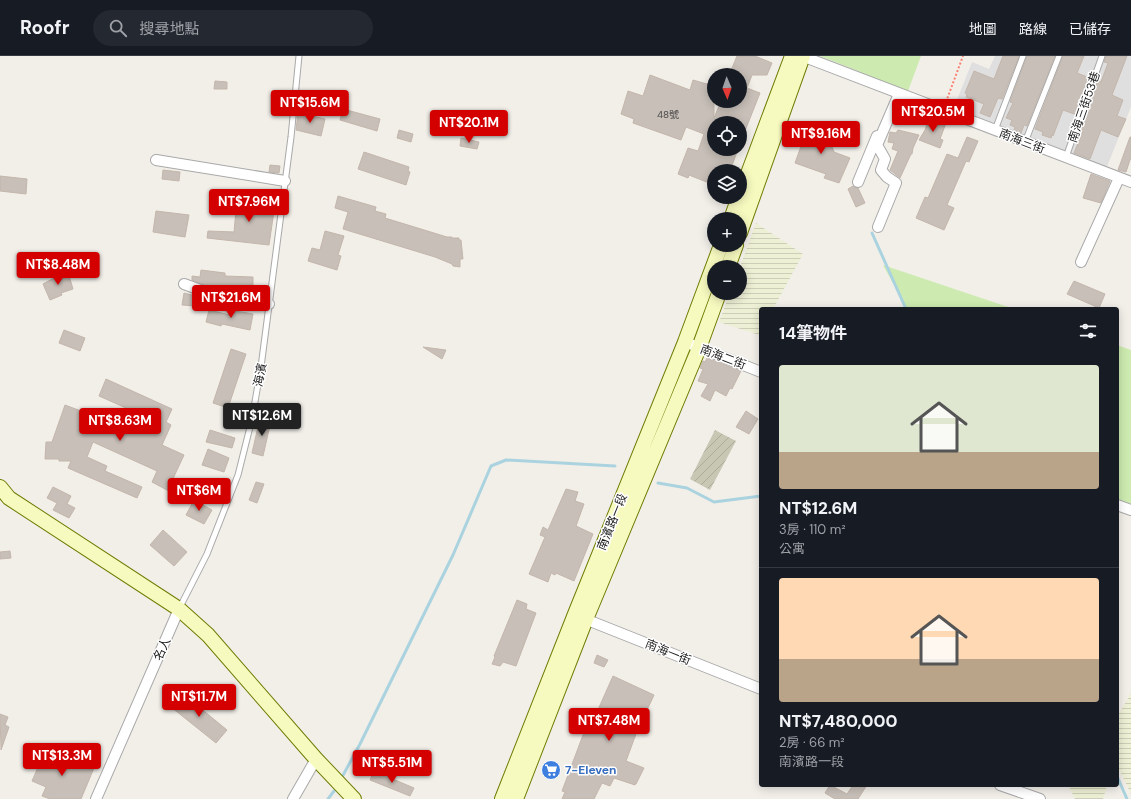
<!DOCTYPE html>
<html lang="zh-TW">
<head>
<meta charset="utf-8">
<style>
  :root { --surface:#171b24; --page:#242831; --text:#f1f3f6; --muted:#9ea1a6; --line:#363941; --accent:#d40000 }
  body { margin:0; font-family:"DM Sans","Noto Sans TC",sans-serif; background:var(--page); color:var(--text); height:100vh; display:flex; flex-direction:column; font-size:15px; white-space:nowrap }
  * { box-sizing:border-box; margin:0 }
  p { font-size:13px; color:var(--muted) }
  .icon { flex:none; width:22px; height:22px; fill:none; stroke:currentColor; stroke-width:2; stroke-linecap:round; stroke-linejoin:round }
  .map { position:relative; flex:1; overflow:hidden }
  .side { position:absolute; left:759px; top:251px; width:360px; height:480px; display:flex; flex-direction:column; background:var(--surface); border-radius:4px; box-shadow:0 2px 10px #0003 }
  .side>* { flex:none }
  .needle { width:26px; rotate:178deg }
  .controls { position:absolute; left:707px; top:12px; display:grid; gap:8px }
  .controls a { display:grid; place-items:center; width:40px; height:40px; border-radius:50%; background:var(--surface); box-shadow:0 2px 10px #0003; font-size:20px }
  .price { position:absolute; translate:-50% -34px; padding:0 9px; border-radius:4px; background:var(--accent); color:#fff; font-size:13px; line-height:26px; filter:drop-shadow(0 1px 2px #0008) }
  .price::after { content:''; position:absolute; left:50%; top:24px; width:12px; height:9px; margin-left:-6px; background:inherit; clip-path:polygon(0 0,100% 0,50% 100%) }
  .price.current { background:#222; color:#fff }
  ul { padding:0; list-style:none }
  li { display:grid; align-content:center; gap:8px; height:212px; padding:0 20px }
  li+li { border-top:1px solid var(--line) }
  li span { display:grid; place-items:center; height:124px; border-radius:4px; color:#555 }
  li>.icon { margin-inline-start:auto }
  span .icon { width:72px; height:72px; fill:#fffc; stroke-width:1 }
  li b { font-size:17px }
  h2 { display:flex; justify-content:space-between; align-items:center; height:48px; padding:0 20px; font-size:17px }
  header { display:flex; align-items:center; gap:24px; box-sizing:border-box; height:56px; padding:0 20px; background:var(--surface); border-bottom:1px solid var(--line) }
  header strong { font-size:19px }
  nav { display:flex; gap:22px; margin-inline-start:auto; font-size:14px }
  .search { width:280px; height:36px; background:var(--page); display:flex; align-items:center; gap:10px; box-sizing:border-box; padding:0 14px; border-radius:22px; color:var(--muted); font-size:15px }
  .map>svg:first-child { display:block }
</style>
</head>
<body>
<header>
<strong>Roofr</strong>
<div class="search"><svg class="icon" aria-label="search" viewBox="0 0 24 24"><circle cx="10" cy="10" r="6"/><path d="M15 15l6 6"/></svg>搜尋地點</div>
<nav><a>地圖</a><a>路線</a><a>已儲存</a></nav>
</header>
<div class="map">
<svg width="1131" height="743" viewBox="0 0 1131 743">
  <defs>
    <pattern id="construction-furrows" width="10" height="10" patternUnits="userSpaceOnUse"><rect width="10" height="10" fill="#c7c7b4"/><path d="M-1 1l2-2M0 10L10 0M9 11l2-2" fill="none" stroke="#abab9a"/></pattern>
    <pattern id="farmland-rules" width="6" height="5" patternUnits="userSpaceOnUse"><rect width="6" height="5" fill="#eef0d5"/><path d="M0 2.5h6" fill="none" stroke="#ccceb7"/></pattern>
  </defs>
  <rect width="100%" height="100%" fill="#f2efe9"/>
  <path fill="#e0dfdf" d="M995,0H1131V51L1106,113L953,54L972,6L989,13Z"/>
  <path fill="url(#construction-furrows)" d="M715,374L736,385L710,434L690,423Z"/>
  <path fill="url(#farmland-rules)" d="M756,167L803,198L773,253H761V275L759,279L719,266L730,237H740V211Z
    M1131,637V738L1117,709V661Z
    M1068,729H1107V730L1103,743H1075Z"/>
  <path fill="#cdebb0" d="M820,0H921L908,35Z
    M883,209L1014,253H907Z
    M1117,289L1131,294V448L1117,443Z"/>
  <g fill="none" stroke-linecap="round" stroke-linejoin="round">
    <path stroke="#aad3df" stroke-width="3" d="M872,177L906,253
      M658,427L687,432L714,446L761,440
      M1117,720L1127,743
      M341,723L360,688L453,499L491,410L506,404L615,410
      M328,743L334,735"/>
  </g>
  <path fill="#c7bfb8" stroke="#c4b6ab" d="M737,0H755L772,7L767,19H752L747,32L760,37L741,85H740V67H714V93H738L730,115H714V129L689,119L688,122L678,118L688,92L698,95L704,78L686,71L681,84L633,67L634,63L621,58L628,35L643,40L650,19L690,34L693,24L714,30V62L721,45H740V19H735L730,17Z
    M1003,0H1019L1002,43L998,42L990,61L980,57L984,48L966,41L967,38L965,37L974,15L994,23Z
    M1027,0H1055L1027,70L1024,69L1021,77L1014,74L1015,71L1010,69L1012,64L1006,62L1013,47L1010,46Z
    M1063,0H1084L1077,17L1090,22L1077,59L1063,54L1053,80L1052,79L1051,82L1042,79L1043,76L1035,73Z
    M1106,0H1127L1112,39L1123,44L1117,60L1126,63L1118,81L1101,74L1090,103L1074,97L1083,75L1080,74L1098,24L1101,26L1108,7L1104,6Z
    M215,25L227,26V33H214Z
    M343,53L380,63L377,75L340,64Z
    M298,57L325,63L321,80L296,74Z
    M929,62L946,67L940,83L943,84L940,92L919,84L925,74Z
    M809,68L826,74L834,96L850,102L839,127L824,122L826,118L795,107Z
    M399,74L413,78L411,86L397,82Z
    M898,74L919,79L913,92L912,98H911L900,122L890,114L898,95L892,93L894,87L888,86L890,76L896,77Z
    M967,81L978,85L969,106L966,105L947,149L954,152L944,174L916,162L925,141L928,142L947,98L958,102Z
    M1130,81H1131V101L1126,116L1118,114Z
    M461,82L479,86L477,93L460,90Z
    M364,96L409,111L408,115L410,116L406,129L358,113Z
    M270,109L280,110L279,117L269,116Z
    M163,114L180,116L179,125L162,123Z
    M1091,118L1110,125L1101,147L1083,142Z
    M0,120L27,123L26,138L0,135Z
    M853,130L858,132L865,147L856,151L848,133Z
    M338,140L376,151L375,155L386,158L385,162L447,181H452V182H459V184H461L463,203H460V211L453,210L452,208L435,201L343,173L348,156L335,152Z
    M225,146L255,147V146L275,148L269,189L207,182L208,175L234,176L236,154L225,153Z
    M156,155L189,159L185,181L153,176Z
    M325,175L344,180L338,199L341,200L337,214L308,205L312,192L320,194Z
    M201,214L225,217V220L253,221V233L231,232L204,229L192,224V220L200,221Z
    M68,216L73,233L61,237L62,239L50,244L43,228L56,221V220Z
    M1074,225L1105,238L1099,252L1067,238Z
    M184,237L196,240L195,250L182,249Z
    M209,254L234,260L235,255L253,258L250,274L222,268L221,270L206,266Z
    M64,274L85,282L80,295L59,287Z
    M423,291L446,294L442,303Z
    M231,293L246,298L228,352L213,347Z
    M707,302L741,315L732,333L730,332L726,340L715,334L710,345L701,340L708,328L698,325L703,313L700,312L703,305L705,306Z
    M106,323L172,353L166,366L171,369L162,389L184,399L171,427L184,434L186,431L196,435L189,448L179,443L180,441L152,426L157,415L93,386L87,401L107,410L105,415L142,431L137,442L68,412L71,405H59V403H45L46,386H52L65,349L81,355L79,359L111,371L115,364L120,366L126,352L99,340Z
    M746,355L758,363L749,378L736,371Z
    M260,362L271,365L263,400L252,397Z
    M210,374L235,382L232,392L206,386Z
    M208,393L229,402L224,416L202,409Z
    M256,426L264,428L257,447L249,444Z
    M53,431L71,440L67,448L75,452L69,462L53,454L57,447L47,442Z
    M566,433L578,436L575,445L584,448L576,470L593,478L574,525L556,517L555,519L551,517L548,526L529,518L545,481L540,479L543,471L548,474Z
    M194,444L212,454L204,468L186,459Z
    M163,474L187,496L174,510L150,489Z
    M10,495L11,502L0,503V496Z
    M517,544L527,548L526,553L536,557L516,610L503,606L500,610L492,608L495,601L494,600Z
    M597,599L608,604L604,611L594,607Z
    M613,620L654,639L636,678L626,705L644,712L636,728H635V729L614,722L610,730L602,727L594,743H562L565,736L562,735L589,663L593,665Z
    M182,637L227,674L216,687L171,651Z
    M0,658L8,661L5,669L9,671L1,694Z
    M46,693L60,699L61,698L94,712L81,743H50L42,740L46,731L32,725Z
    M374,715L414,732L410,740L370,724Z
    M830,729L847,738L853,729H867L858,743H835L825,737Z"/>
  <g fill="none" stroke-linecap="round" stroke-linejoin="round">
    <defs>
      <path id="lane" d="M995,74L1023,0
        M1025,86L1059,0
        M1066,101L1102,0
        M179,553L207,498L238,419L252,363L261,311L291,81L299,0"/>
      <path id="street" d="M802,0L1131,126
        M156,104L285,125
        M858,126L877,80
        M878,171L896,127L887,121L881,114L885,103L877,89L899,38
        M1081,206L1119,122
        M184,228L203,235L224,237L269,248
        M685,286L761,316
        M1117,449L1131,454
        M580,561L761,633
        M1000,729L1040,743
        M96,743L179,553
        M293,743L316,703"/>
      <path id="secondary" d="M740,139L792,0
        M731,163L739,141
        M740,177L803,0
        M728,211L736,189
        M0,431L9,442L179,553L208,579L316,703L354,743
        M502,743L575,558L685,286L721,189
        M516,743L586,563L699,292L719,237"/>
    </defs>
    <use href="#lane" stroke="#a9a9a9" stroke-width="7"/>
    <use href="#street" stroke="#a9a9a9" stroke-width="12"/>
    <use href="#secondary" stroke="#707d05" stroke-width="16"/>
    <path stroke="#fa8072" stroke-width="2" stroke-dasharray="2 2" stroke-linecap="butt" d="M946,46L963,0"/>
    <use href="#lane" stroke="#fff" stroke-width="5"/>
    <use href="#street" stroke="#fff" stroke-width="10"/>
    <use href="#secondary" stroke="#f7fabf" stroke-width="14"/>
  </g>
  <defs>
    <symbol id="supermarket-disc" viewBox="-11 -11 22 22"><circle r="9.5" fill="#3f7fe0" stroke="#fff"/><path d="M-6-5.5h2.5l.6 2H6L4.5 2H-2.5L-4.4-4H-6ZM-1.5 3.2a1.3 1.3 0 1 0 .1 0ZM3 3.2a1.3 1.3 0 1 0 .1 0Z" fill="#fff"/></symbol>
  </defs>
  <g fill-rule="evenodd">
    <use href="#supermarket-disc" x="540" y="703" width="22" height="22"/>
  </g>
  <g text-anchor="middle" stroke-width="3" stroke-linejoin="round" paint-order="stroke">
    <g font-size="10" fill="#4b4948">
      <text x="668" y="62">48號</text>
    </g>
    <g font-size="12" fill="#222" stroke="#fff">
      <text transform="translate(1084 51) rotate(-71)" y="4">南海三街53巷</text>
      <text transform="translate(1022 85) rotate(21)" y="4">南海三街</text>
      <text transform="translate(723 301) rotate(21)" y="4">南海二街</text>
      <text transform="translate(260 319) rotate(-80)" y="4">海濱</text>
      <text transform="translate(612 466) rotate(-68)" y="4">南濱路一段</text>
      <text transform="translate(162 593) rotate(-66)" y="4">名人</text>
      <text transform="translate(668 596) rotate(22)" y="4">南海一街</text>
    </g>
    <g font-size="12" font-weight="bold" fill="#366cbe" stroke="#fff" text-anchor="start">
      <text x="565" y="718">7-Eleven</text>
    </g>
  </g>
</svg>
<div class="controls">
<a><svg class="needle" viewBox="-14 -14 28 28"><path d="M0-13l5 13h-10z" fill="#e53935"/><path d="M0 13l5-13h-10z" fill="#9ea1a6"/></svg></a>
<a><svg class="icon" aria-label="locate" viewBox="0 0 24 24"><circle cx="12" cy="12" r="6"/><path d="M12 2v4M12 18v4M2 12h4M18 12h4"/></svg></a>
<a><svg class="icon" aria-label="layers" viewBox="0 0 24 24"><path d="M12 4l9 5-9 5-9-5zM3 14l9 5 9-5"/></svg></a>
<a>+</a>
<a>−</a>
</div>
<b class="price" style="left:310px;top:68px">NT$15.6M</b>
<b class="price" style="left:933px;top:77px">NT$20.5M</b>
<b class="price" style="left:469px;top:88px">NT$20.1M</b>
<b class="price" style="left:821px;top:99px">NT$9.16M</b>
<b class="price" style="left:249px;top:167px">NT$7.96M</b>
<b class="price" style="left:58px;top:230px">NT$8.48M</b>
<b class="price" style="left:231px;top:263px">NT$21.6M</b>
<b class="price current" style="left:262px;top:381px">NT$12.6M</b>
<b class="price" style="left:120px;top:386px">NT$8.63M</b>
<b class="price" style="left:199px;top:456px">NT$6M</b>
<b class="price" style="left:199px;top:662px">NT$11.7M</b>
<b class="price" style="left:609px;top:686px">NT$7.48M</b>
<b class="price" style="left:62px;top:721px">NT$13.3M</b>
<b class="price" style="left:392px;top:728px">NT$5.51M</b>
<section class="side">
<h2>14筆物件<svg class="icon" aria-label="filters" viewBox="0 0 24 24"><path d="M4 7h16M4 17h16"/><circle cx="9" cy="7" r="2"/><circle cx="15" cy="17" r="2"/></svg></h2>
<ul>
<li><span style="background:linear-gradient(#dfe7d0 70%,#b9a48a 0)"><svg class="icon" aria-label="home" viewBox="0 0 24 24"><path d="M3 11l9-7 9 7M6 9v11h12V9"/></svg></span><div><b>NT$12.6M</b><p>3房 · 110 m²</p><p>公寓</p></div></li>
<li><span style="background:linear-gradient(#ffd9b3 65%,#b9a48a 0)"><svg class="icon" aria-label="home" viewBox="0 0 24 24"><path d="M3 11l9-7 9 7M6 9v11h12V9"/></svg></span><div><b>NT$7,480,000</b><p>2房 · 66 m²</p><p>南濱路一段</p></div></li>
</ul>
</section>
</div>
</body>
</html>
